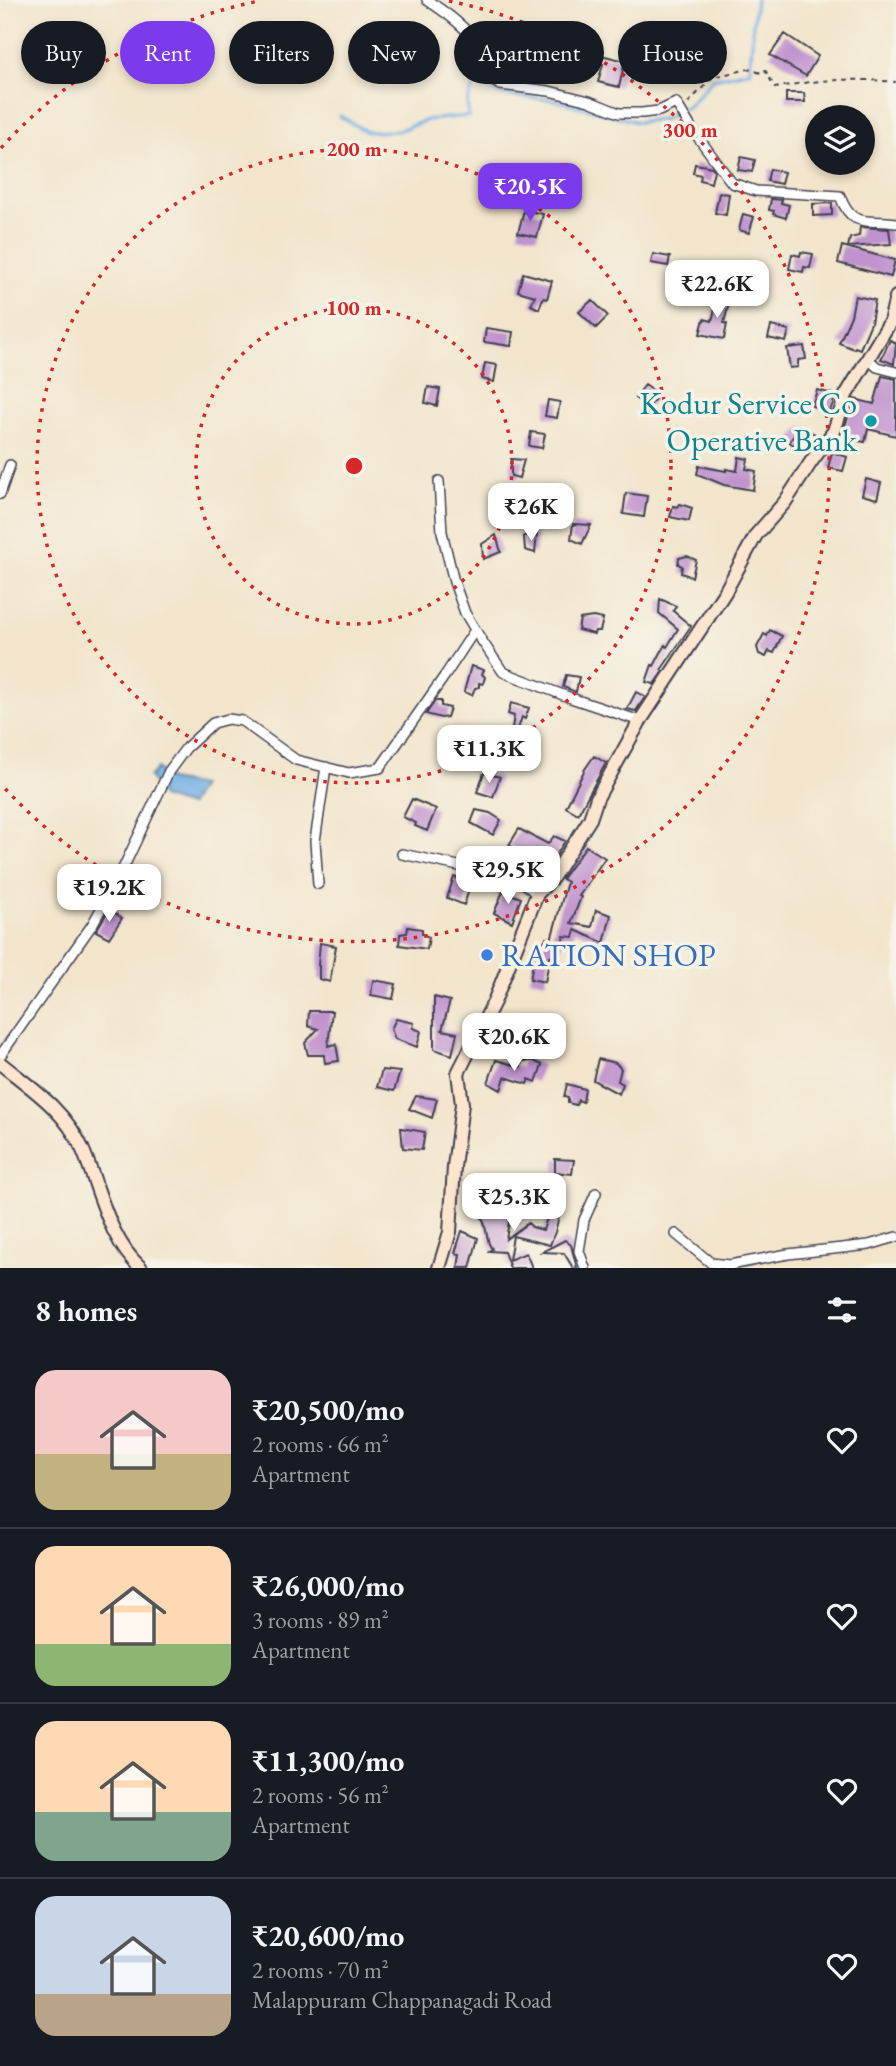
<!DOCTYPE html>
<html lang="en">
<head>
<meta charset="utf-8">
<style>
  :root { --surface:#171b24; --page:#20242c; --text:#f1f3f6; --muted:#9ea1a6; --line:#363941; --accent:#7c3aed }
  body { margin:0; font-family:"EB Garamond",serif; background:var(--page); color:var(--text); height:100vh; display:flex; flex-direction:column; font-size:26px; white-space:nowrap }
  * { box-sizing:border-box; margin:0 }
  p { font-size:23px; color:var(--muted) }
  .icon { flex:none; width:38px; height:38px; fill:none; stroke:currentColor; stroke-width:2; stroke-linecap:round; stroke-linejoin:round }
  .map { position:relative; height:1268px; overflow:hidden }
  .drawer { display:flex; flex-direction:column; background:var(--surface); flex:1 }
  .drawer>* { flex:none }
  .guide { position:absolute; left:21px; top:21px; width:854px; height:63px; display:flex; gap:14px }
  .controls { position:absolute; left:805px; top:105px; display:grid; gap:14px }
  .controls a { display:grid; place-items:center; width:70px; height:70px; border-radius:50%; background:var(--surface); box-shadow:0 4px 10px #0003; font-size:35px }
  .price { position:absolute; translate:-50% -60px; padding:0 16px; border-radius:14px; background:#fff; color:#222; font-size:23px; line-height:46px; filter:drop-shadow(0 2px 4px #0008) }
  .price::after { content:''; position:absolute; left:50%; top:42px; width:21px; height:16px; margin-left:-10px; background:inherit; clip-path:polygon(0 0,100% 0,50% 100%) }
  .price.active { background:var(--accent); color:#fff }
  ul { padding:0; list-style:none }
  li { display:flex; align-items:center; gap:21px; height:175px; padding:0 35px }
  li+li { border-top:2px solid var(--line) }
  li span { display:grid; place-items:center; flex:none; width:196px; height:140px; border-radius:21px; color:#555 }
  li>.icon { margin-inline-start:auto }
  span .icon { width:84px; height:84px; fill:#fffc; stroke-width:1 }
  li b { font-size:30px }
  h2 { display:flex; justify-content:space-between; align-items:center; height:84px; padding:0 35px; font-size:30px }
  .pill { padding:0 24px; border-radius:32px; background:var(--surface); box-shadow:0 4px 10px #0003; font-size:24px; line-height:63px }
  .pill.active { background:var(--accent); color:#fff }
  .map>svg:first-child { display:block }
</style>
</head>
<body>
<div class="map">
<svg width="896" height="1268" viewBox="0 0 896 1268">
  <rect width="100%" height="100%" fill="#f7f3e8"/>
  <filter id="ink" filterUnits="userSpaceOnUse"><feTurbulence type="fractalNoise" baseFrequency=".0143" numOctaves="2"/><feDisplacementMap in="SourceGraphic" scale="14" xChannelSelector="R" yChannelSelector="G"/><feConvolveMatrix kernelMatrix="1 2 1 2 8 2 1 2 1" color-interpolation-filters="sRGB"/></filter>
  <filter id="wash" filterUnits="userSpaceOnUse"><feTurbulence type="fractalNoise" baseFrequency=".00686" numOctaves="4" result="noise"/><feDisplacementMap in="SourceGraphic" scale="28" xChannelSelector="R" yChannelSelector="G"/><feGaussianBlur stdDeviation="1.57" result="paint"/><feColorMatrix in="noise" values="0 0 0 0 0 0 0 0 0 0 0 0 0 0 0 0 0 1.4 0 .05"/><feComposite in="paint" operator="in"/></filter>
  <g filter="url(#wash)">
    <rect width="100%" height="100%" fill="#f2e5cc"/>
    <path fill="#70ade2" stroke="#49688e" stroke-width="2" d="M157,768L169,780L201,786L189,806L161,797L156,785L149,777Z"/>
    <g fill="none" stroke-linecap="round" stroke-linejoin="round">
      <path stroke="#70ade2" stroke-width="3.5" d="M340,116L367,132L397,131L427,120L469,116L467,103L475,83L502,95L555,100L637,122L664,119L688,106L713,79L750,71L753,24L756,0"/>
    </g>
    <g id="blocks">
      <path fill="#bf93ce" d="M785,34L818,56L806,76L770,55Z
        M601,55L625,61L619,87L598,82L603,64L598,63Z
        M786,93H804L805,102H786Z
        M741,157L755,160L752,172L738,170Z
        M695,164L712,167L714,170L711,183L700,180L701,175L693,173Z
        M770,169L784,172L781,184L767,181Z
        M719,193L729,194L726,215L715,213Z
        M771,199L782,200L781,203L789,205L786,218L773,214L774,211L769,210Z
        M832,203V215L813,216V204Z
        M524,210L543,214L537,237L518,233Z
        M743,214L754,217L749,233L739,230Z
        M860,227L889,229L891,244L848,247L850,238L859,236Z
        M842,246L895,260L891,277L838,263Z
        M801,252L813,254L810,268L804,267L803,272L789,269L792,254L800,256Z
        M653,254L670,257L668,266L651,263Z
        M523,273L552,281L547,299L543,298L539,309L531,305L535,296L518,291Z
        M718,296L730,299L724,323L727,324L724,339L700,334L704,319L712,321Z
        M855,296L875,300L871,323L860,349L855,347L854,349L839,343L851,316Z
        M592,300L608,316L596,328L579,312Z
        M771,326L789,330L786,342L768,338Z
        M486,328L513,332L511,346L484,342Z
        M890,340L896,343L894,364L881,359Z
        M804,346L806,359L798,360V367L790,368L787,348Z
        M485,363L497,365L494,382L482,379Z
        M882,376L896,379V436L868,429L865,442L848,439L851,428L845,426L854,399L874,404Z
        M645,385L658,394L650,406L647,403L645,405L635,398Z
        M428,387L440,389L437,406L425,403Z
        M817,390L836,395L830,411L812,406Z
        M548,400L560,402L557,418L545,416Z
        M801,427L819,436L811,447L807,445L803,450L789,442Z
        M531,432L545,434L542,448L529,446Z
        M832,452L847,457L843,471L828,468Z
        M739,457L748,459L746,469L756,471L753,490L724,485L697,474L699,466L726,471V469L737,471Z
        M511,459L524,460L519,478L511,476Z
        M866,479L881,483L877,499L862,495Z
        M626,493L647,496L644,517L623,514Z
        M522,496L534,502L528,516L515,514Z
        M680,504L692,508L689,521L670,517L673,506L678,507Z
        M573,524L591,525L582,544L571,539Z
        M537,534L535,553L525,550L524,536Z
        M496,535L501,552L483,559L482,544Z
        M687,556L696,560L692,577L681,573L682,566L678,564L679,558Z
        M660,599L676,606L673,611L691,626L661,670L663,671L654,684L646,682L652,665L654,666L665,645L667,647L678,629L659,613Z
        M593,617L603,619L600,631H595L594,634L578,630L580,619Z
        M770,630L782,636L774,653L769,651L766,657L759,654L757,647L764,634L767,636Z
        M471,666L484,670L482,674L485,677L483,684L479,683V687L475,688L472,695L464,692Z
        M566,675L579,677L576,692L563,687Z
        M636,692L645,697L636,711L627,709Z
        M435,701H441V706L450,708L447,717L441,718L426,714Z
        M511,703L529,708L525,719L522,717L516,735L511,734L514,716L508,714Z
        M446,745L464,749L463,751L467,752L465,759H461L460,764L442,761Z
        M594,756L606,763L578,814L566,807L585,769Z
        M484,773L500,777L493,797L477,792Z
        M412,799L436,809L427,831L415,826L416,823L403,817Z
        M476,810L490,813L501,820L493,835L471,823Z
        M519,829L548,844L554,836L565,841L551,863L543,859L535,883L519,875L528,856L509,845Z
        M586,846L605,858L579,896L581,897L571,923L592,927L596,910L611,915L604,943L575,930L573,937L564,936L558,959L550,956L545,982L530,979L534,958L546,938L551,940L567,882L562,879Z
        M454,877L471,883L464,905L447,898Z
        M503,891L521,898L512,922L494,913Z
        M109,909L122,918L109,938L96,931Z
        M408,927L422,929V934L429,937L427,949L399,945L400,934L407,933Z
        M320,943L336,946L330,982L319,979V966L318,965Z
        M373,980L396,984L393,999L371,995Z
        M434,997L450,1001L442,1030L457,1033L452,1055L434,1049Z
        M309,1011H332L328,1046L336,1044L339,1061L325,1063L324,1055H308L305,1043L318,1029L308,1026Z
        M396,1019L414,1023L413,1028L421,1031L417,1047L395,1039L391,1029Z
        M598,1059L616,1063L621,1069L618,1081L623,1084L619,1094L593,1080Z
        M496,1060L521,1067L522,1061H534L542,1065L536,1082L529,1079L527,1084L505,1077L501,1090L488,1083Z
        M382,1070L400,1072L394,1091L377,1087Z
        M567,1084L585,1089L583,1102L578,1100L576,1105L568,1103V1098L564,1097Z
        M416,1096L437,1099L432,1118L409,1109Z
        M401,1128L425,1132L422,1150L403,1148Z
        M555,1159L574,1160L572,1174L555,1172Z
        M517,1183L533,1186L530,1204L516,1201Z
        M491,1200L493,1211L511,1210L506,1239L528,1223L532,1227L543,1230L550,1210L560,1212L555,1232L550,1245L513,1236L509,1260L526,1253L532,1268H510L504,1252L489,1251L492,1249L489,1244L484,1222L476,1204Z
        M462,1231L478,1238L470,1268H458L460,1254L455,1253Z
        M565,1240L571,1245L577,1268H573L564,1253L542,1252Z"/>
    </g>
  </g>
  <g filter="url(#ink)">
    <use href="#blocks" fill-opacity="0" stroke="#413f51" stroke-width="2"/>
    <g fill="none" stroke-linecap="round" stroke-linejoin="round">
      <defs>
        <path id="street" d="M427,0C456,19 487,42 490,79L500,85L549,91L589,101L619,113H642L659,111L676,103L692,129L732,183L756,191L840,196C852,230 868,218 896,223
          M867,358L877,367L896,372
          M439,481L442,532L454,582L465,613L482,641L503,672L571,698L640,721
          M0,494L10,465
          M402,854L487,872L525,884L537,894
          M318,884L315,841L326,767
          M0,1056L92,925L120,875L169,771L186,748L213,723L228,719L242,721L296,760L349,773L380,768L446,674L475,630
          M676,1234L711,1263L730,1265L729,1268
          M730,1265L788,1254L869,1245L896,1237
          M585,1268L579,1251L584,1220L596,1193"/>
        <path id="secondary" d="M0,1063C32,1089 64,1109 82,1148C99,1186 108,1239 141,1268
          M439,1268L450,1232L454,1167L462,1104L458,1073L494,1002L537,894L553,877L590,819L597,798L640,721L725,592L756,535L785,502L811,462L834,431L846,395L890,322L896,297"/>
      </defs>
      <use href="#street" stroke="#413f51" stroke-width="12"/>
      <use href="#secondary" stroke="#413f51" stroke-width="16"/>
      <path stroke="#413f51" stroke-width="2" stroke-dasharray="5 5" stroke-linecap="butt" d="M688,103L713,77L749,69L761,73L765,70L775,88C815,79 855,78 896,82"/>
      <use href="#street" stroke="#fff" stroke-width="9"/>
      <use href="#secondary" stroke="#fbe5cf" stroke-width="12"/>
    </g>
  </g>
  <g fill="none" stroke="#d62828" stroke-width="3.5" stroke-dasharray="3.5 7">
    <circle cx="354" cy="466" r="158"/>
    <circle cx="354" cy="466" r="317"/>
    <path d="M1 148A475 475 0 0 1 259 1M449 1A475 475 0 1 1 1 784"/>
  </g>
  <circle fill="#0f9aa8" stroke="#f7f3e8" stroke-width="2.5" cx="871" cy="421" r="7"/>
  <circle fill="#3f7fe0" stroke="#f7f3e8" stroke-width="2.5" cx="487" cy="955" r="7"/>
  <g text-anchor="middle" stroke-width="7" stroke-linejoin="round" paint-order="stroke">
    <g font-size="32" fill="#0d838f" stroke="#f7f3e8" text-anchor="end">
      <text x="857" y="414">Kodur Service Co<tspan x="857" dy="37">Operative Bank</tspan></text>
    </g>
    <g font-size="32" fill="#366cbe" stroke="#f7f3e8" text-anchor="start">
      <text x="501" y="966">RATION SHOP</text>
    </g>
  </g>
  <circle cx="354" cy="466" r="10" fill="#d62828" stroke="#f7f3e8" stroke-width="3.5"/>
  <g font-size="21" text-anchor="middle" font-weight="bold" fill="#d62828" stroke="#f7f3e8" stroke-width="7" stroke-linejoin="round" paint-order="stroke">
    <text x="690" y="137">300 m</text>
    <text x="354" y="156">200 m</text>
    <text x="354" y="315">100 m</text>
  </g>
</svg>
<div class="controls">
<a><svg class="icon" aria-label="layers" viewBox="0 0 24 24"><path d="M12 4l9 5-9 5-9-5zM3 14l9 5 9-5"/></svg></a>
</div>
<b class="price active" style="left:530px;top:223px">₹20.5K</b>
<b class="price" style="left:717px;top:320px">₹22.6K</b>
<b class="price" style="left:531px;top:543px">₹26K</b>
<b class="price" style="left:489px;top:785px">₹11.3K</b>
<b class="price" style="left:508px;top:906px">₹29.5K</b>
<b class="price" style="left:109px;top:924px">₹19.2K</b>
<b class="price" style="left:514px;top:1073px">₹20.6K</b>
<b class="price" style="left:514px;top:1233px">₹25.3K</b>
<div class="guide">
<a class="pill">Buy</a>
<a class="pill active">Rent</a>
<a class="pill">Filters</a>
<a class="pill">New</a>
<a class="pill">Apartment</a>
<a class="pill">House</a>
</div>
</div>
<section class="drawer">
<h2>8 homes<svg class="icon" aria-label="filters" viewBox="0 0 24 24"><path d="M4 7h16M4 17h16"/><circle cx="9" cy="7" r="2"/><circle cx="15" cy="17" r="2"/></svg></h2>
<ul>
<li><span style="background:linear-gradient(#f6c9c9 60%,#c2b280 0)"><svg class="icon" aria-label="home" viewBox="0 0 24 24"><path d="M3 11l9-7 9 7M6 9v11h12V9"/></svg></span><div><b>₹20,500/mo</b><p>2 rooms · 66 m²</p><p>Apartment</p></div><svg class="icon" aria-label="heart" viewBox="0 0 24 24"><path d="M12 20l-8-8c-3-5 5-10 8-4 3-6 11-1 8 4z"/></svg></li>
<li><span style="background:linear-gradient(#ffd9b3 70%,#8fb573 0)"><svg class="icon" aria-label="home" viewBox="0 0 24 24"><path d="M3 11l9-7 9 7M6 9v11h12V9"/></svg></span><div><b>₹26,000/mo</b><p>3 rooms · 89 m²</p><p>Apartment</p></div><svg class="icon" aria-label="heart" viewBox="0 0 24 24"><path d="M12 20l-8-8c-3-5 5-10 8-4 3-6 11-1 8 4z"/></svg></li>
<li><span style="background:linear-gradient(#ffd9b3 65%,#7fa58c 0)"><svg class="icon" aria-label="home" viewBox="0 0 24 24"><path d="M3 11l9-7 9 7M6 9v11h12V9"/></svg></span><div><b>₹11,300/mo</b><p>2 rooms · 56 m²</p><p>Apartment</p></div><svg class="icon" aria-label="heart" viewBox="0 0 24 24"><path d="M12 20l-8-8c-3-5 5-10 8-4 3-6 11-1 8 4z"/></svg></li>
<li><span style="background:linear-gradient(#c9d6e8 70%,#b9a48a 0)"><svg class="icon" aria-label="home" viewBox="0 0 24 24"><path d="M3 11l9-7 9 7M6 9v11h12V9"/></svg></span><div><b>₹20,600/mo</b><p>2 rooms · 70 m²</p><p>Malappuram Chappanagadi Road</p></div><svg class="icon" aria-label="heart" viewBox="0 0 24 24"><path d="M12 20l-8-8c-3-5 5-10 8-4 3-6 11-1 8 4z"/></svg></li>
</ul>
</section>
</body>
</html>
